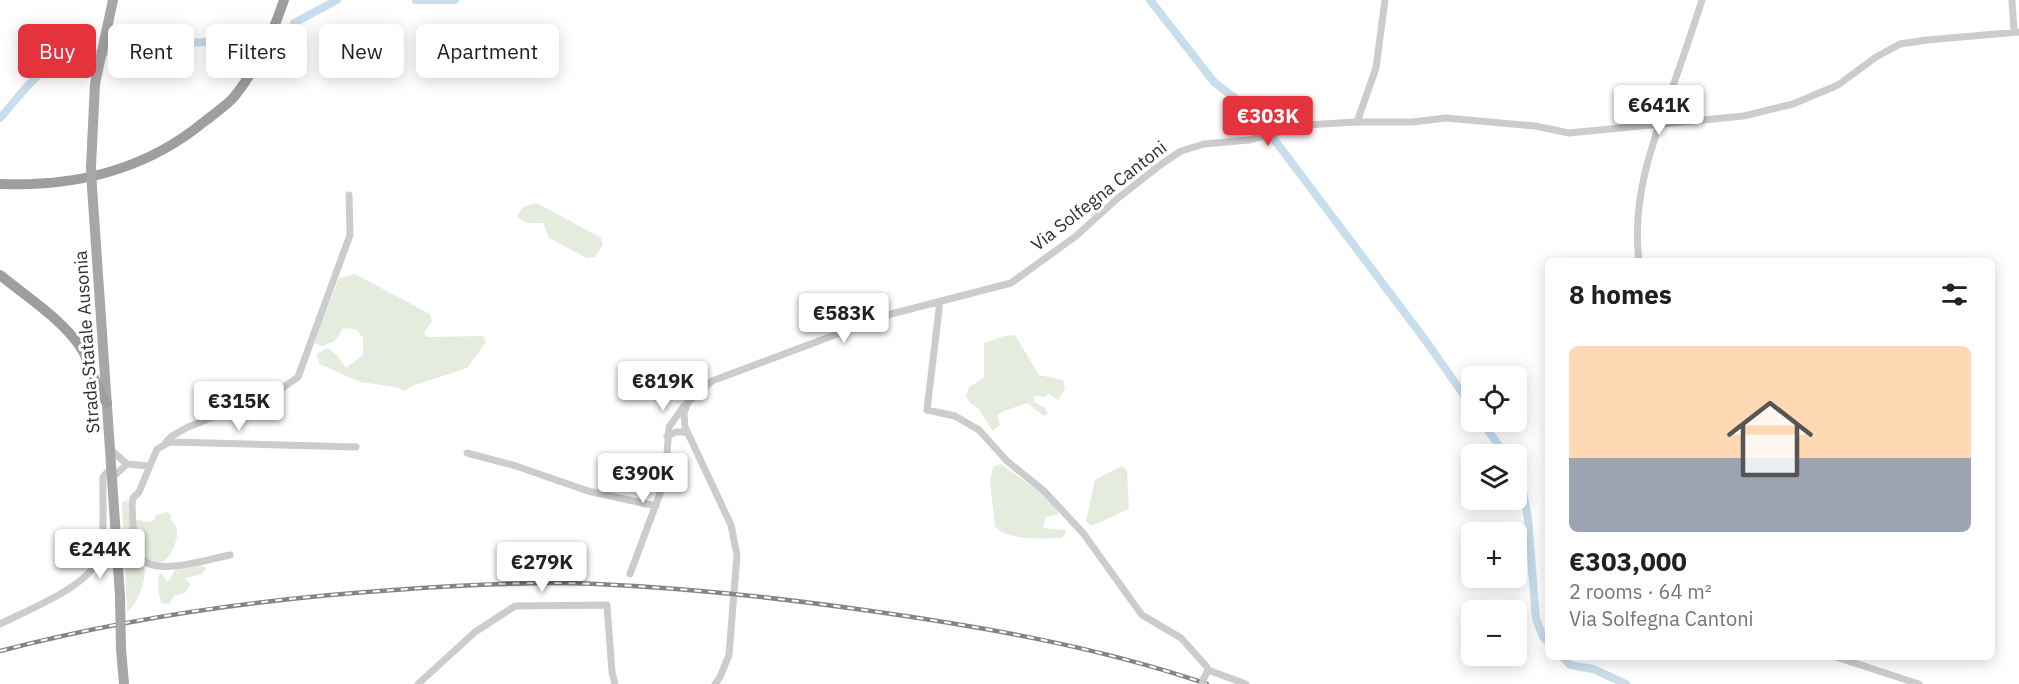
<!DOCTYPE html>
<html lang="en">
<head>
<meta charset="utf-8">
<style>
  :root { --surface:#fff; --page:#f2f2f2; --text:#202124; --muted:#757577; --line:#e0e0e0; --accent:#e5333d }
  body { margin:0; font-family:"IBM Plex Sans",sans-serif; background:var(--page); color:var(--text); height:100vh; display:flex; flex-direction:column; font-size:22px; white-space:nowrap }
  * { box-sizing:border-box; margin:0 }
  p { font-size:20px; color:var(--muted) }
  .icon { flex:none; width:33px; height:33px; fill:none; stroke:currentColor; stroke-width:2; stroke-linecap:round; stroke-linejoin:round }
  .map { position:relative; flex:1; overflow:hidden }
  .details { position:absolute; left:1545px; top:258px; width:450px; height:402px; display:flex; flex-direction:column; background:var(--surface); border-radius:9px; box-shadow:0 3px 15px #0003 }
  .details>* { flex:none }
  .banner { position:absolute; left:18px; top:24px; width:570px; height:54px; display:flex; gap:12px }
  .tools { position:absolute; left:1461px; top:366px; display:grid; gap:12px }
  .tools a { display:grid; place-items:center; width:66px; height:66px; border-radius:9px; background:var(--surface); box-shadow:0 3px 15px #0003; font-size:30px }
  .price { position:absolute; translate:-50% -51px; padding:0 14px; border-radius:6px; background:#fff; color:#222; font-size:20px; line-height:39px; filter:drop-shadow(0 2px 3px #0008) }
  .price::after { content:''; position:absolute; left:50%; top:36px; width:18px; height:14px; margin-left:-9px; background:inherit; clip-path:polygon(0 0,100% 0,50% 100%) }
  .price.current { background:var(--accent); color:#fff }
  ul { padding:0; list-style:none }
  li { display:grid; align-content:center; gap:12px; height:318px; padding:0 24px }
  li+li { border-top:2px solid var(--line) }
  li span { display:grid; place-items:center; height:186px; border-radius:9px; color:#555 }
  li>.icon { margin-inline-start:auto }
  span .icon { width:108px; height:108px; fill:#fffc; stroke-width:1 }
  li b { font-size:26px }
  h2 { display:flex; justify-content:space-between; align-items:center; height:72px; padding:0 24px; font-size:26px }
  .chip { padding:0 21px; border-radius:9px; background:var(--surface); box-shadow:0 3px 15px #0003; font-size:21px; line-height:54px }
  .chip.current { background:var(--accent); color:#fff }
  .map>svg:first-child { display:block }
</style>
</head>
<body>
<div class="map">
<svg width="2019" height="684" viewBox="0 0 2019 684">
  <rect width="100%" height="100%" fill="#fff"/>
  <path fill="#e5ecdd" d="M537,203L601,238L603,245L595,257L587,258L549,238L543,223H526L517,216L523,207Z
    M355,274L430,314L432,321L424,333L427,337L483,336L486,342L467,368L412,386L404,391L396,387L360,382L319,364L317,354L327,348L337,355L346,368L363,355V338L356,329L343,328L335,341L322,346L314,343L339,278Z
    M1015,335L1039,375L1063,380L1065,389L1058,400L1049,394L1044,397L1034,396V402L1045,408L1048,414L1044,416L1027,403L1004,411L997,416L1000,425L993,431L978,408L970,403L966,396L969,387L984,378V343L1004,336Z
    M1001,464L1051,500L1059,514L1046,517L1043,528L1065,530L1066,533L1062,538C1040,538 1014,542 995,527L990,482L993,467Z
    M1121,466L1127,470L1129,509L1091,526L1086,521L1095,480Z
    M127,499C130,514 129,531 133,546C136,554 142,561 144,568C147,579 137,606 127,611L122,503Z
    M167,512L171,515L170,519C174,523 177,526 177,531C178,540 171,557 164,561C159,563 154,562 149,563C137,551 137,538 135,522L138,520L149,522L154,520L156,515Z
    M201,565L206,568L202,574L185,578L190,584L185,593L174,596L169,604L161,603C158,592 157,583 160,572L168,582L175,570Z"/>
  <g fill="none" stroke-linecap="round" stroke-linejoin="round">
    <path stroke="#c9deec" stroke-width="8" d="M416,0H455
      M1150,0L1214,82L1249,109L1264,126L1426,341L1472,407
      M294,23L337,0
      M0,118C12,105 28,83 41,73C79,45 200,43 250,39
      M1482,422L1505,454
      M1516,471L1520,477L1528,518L1536,619L1543,637L1548,642
      M1563,657L1570,665L1593,669L1626,684"/>
    <path stroke="#ccc" stroke-width="7" d="M2012,0L2014,32
      M1357,122L1376,68L1385,0
      M1639,261C1631,198 1653,141 1674,83C1684,55 1693,28 1702,0
      M940,301L927,410L955,416L979,430L1007,461L1044,491L1083,533L1142,615L1181,638L1207,667L1208,670L1204,678
      M667,436L676,432H687
      M166,442L172,436L188,427L259,399L281,389L298,377L350,235L349,195
      M111,450L127,464L149,466
      M467,453L516,466L588,491L656,506
      M113,477L127,464
      M230,555C208,559 152,578 140,556C132,542 133,519 132,504L133,498L139,492L157,449L170,442L356,447
      M630,574L665,480L669,427L684,406
      M0,624C26,611 89,586 98,559C106,536 102,501 103,477L112,467
      M1836,657L1919,684
      M1208,670L1246,684
      M418,684L475,632L515,606L607,605L612,672L615,684
      M715,684L720,677L729,655L737,555L731,525L685,427L684,413L688,402L712,381L891,314L1011,283L1076,236L1118,198L1163,163L1181,151L1204,144L1249,140L1305,125L1357,122H1412L1446,118L1535,126L1569,133L1744,116L1793,104L1838,85L1876,57L1900,44L1927,40L2019,32"/>
    <path stroke="#a7a7a7" stroke-width="10" d="M91,166L95,84L113,0
      M92,187L120,596
      M121,649L124,684"/>
    <path stroke="#9e9e9e" stroke-width="10" d="M0,184C77,187 146,170 205,121C215,113 226,106 234,97C256,70 273,33 284,0
      M0,275C26,296 63,320 81,348C92,365 94,387 107,403"/>
    <defs>
      <path id="rail" d="M0,651C130,617 259,599 394,590C461,585 529,581 596,584C689,588 780,598 871,611C984,627 1099,647 1207,684"/>
    </defs>
    <use href="#rail" stroke="#848484" stroke-width="4.5"/>
    <use href="#rail" stroke="#fff" stroke-width="2" stroke-dasharray="7" stroke-linecap="butt"/>
    <path stroke="#ccc" stroke-width="7" d="M1202,684L1204,678"/>
    <path stroke="#a7a7a7" stroke-width="10" d="M91,166L92,187
      M120,596L121,649"/>
  </g>
  <g text-anchor="middle" stroke-width="6" stroke-linejoin="round" paint-order="stroke">
    <g font-size="18" fill="#2f2f2f" stroke="#fff">
      <text transform="translate(1099 196) rotate(-38)" y="6">Via Solfegna Cantoni</text>
      <text transform="translate(87 342) rotate(-94)" y="6">Strada Statale Ausonia</text>
    </g>
  </g>
</svg>
<div class="tools">
<a><svg class="icon" aria-label="locate" viewBox="0 0 24 24"><circle cx="12" cy="12" r="6"/><path d="M12 2v4M12 18v4M2 12h4M18 12h4"/></svg></a>
<a><svg class="icon" aria-label="layers" viewBox="0 0 24 24"><path d="M12 4l9 5-9 5-9-5zM3 14l9 5 9-5"/></svg></a>
<a>+</a>
<a>−</a>
</div>
<b class="price" style="left:1659px;top:136px">€641K</b>
<b class="price current" style="left:1268px;top:147px">€303K</b>
<b class="price" style="left:844px;top:344px">€583K</b>
<b class="price" style="left:663px;top:412px">€819K</b>
<b class="price" style="left:239px;top:432px">€315K</b>
<b class="price" style="left:643px;top:504px">€390K</b>
<b class="price" style="left:100px;top:580px">€244K</b>
<b class="price" style="left:542px;top:593px">€279K</b>
<div class="banner">
<a class="chip current">Buy</a>
<a class="chip">Rent</a>
<a class="chip">Filters</a>
<a class="chip">New</a>
<a class="chip">Apartment</a>
</div>
<section class="details">
<h2>8 homes<svg class="icon" aria-label="filters" viewBox="0 0 24 24"><path d="M4 7h16M4 17h16"/><circle cx="9" cy="7" r="2"/><circle cx="15" cy="17" r="2"/></svg></h2>
<ul>
<li><span style="background:linear-gradient(#ffd9b3 60%,#9aa5b1 0)"><svg class="icon" aria-label="home" viewBox="0 0 24 24"><path d="M3 11l9-7 9 7M6 9v11h12V9"/></svg></span><div><b>€303,000</b><p>2 rooms · 64 m²</p><p>Via Solfegna Cantoni</p></div></li>
</ul>
</section>
</div>
</body>
</html>
